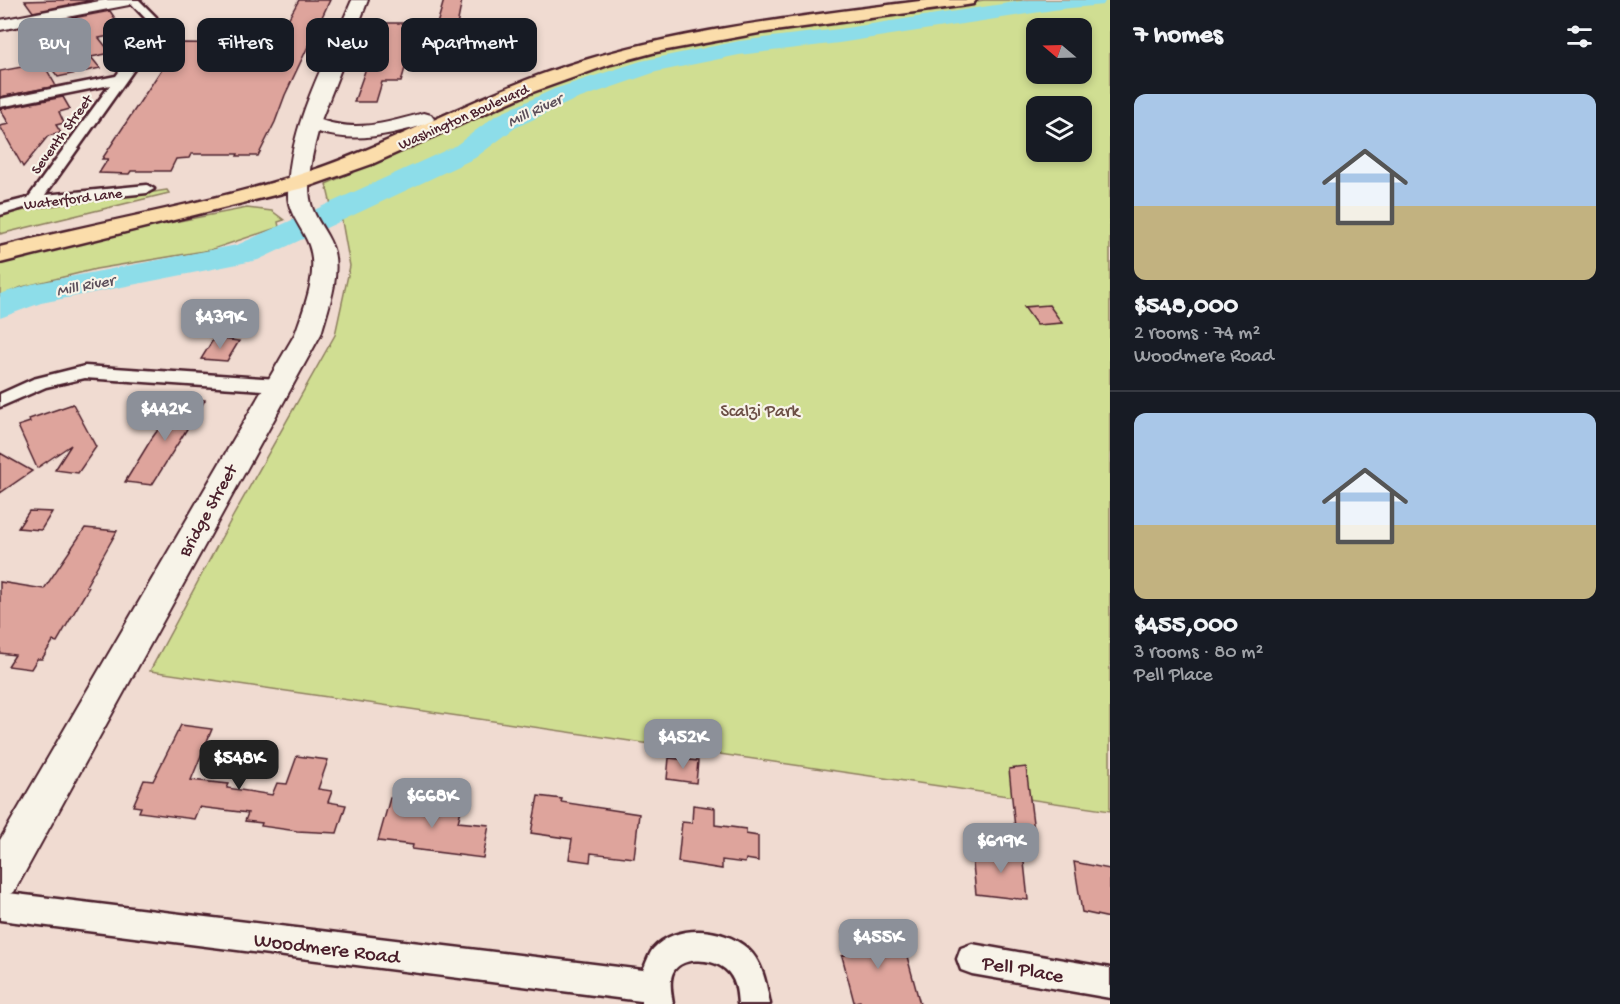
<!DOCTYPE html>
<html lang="en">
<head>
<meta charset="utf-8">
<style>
  :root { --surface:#171b24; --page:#20242c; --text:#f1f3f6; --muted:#9ea1a6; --line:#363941; --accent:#8c9099 }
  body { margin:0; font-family:"Gochi Hand",sans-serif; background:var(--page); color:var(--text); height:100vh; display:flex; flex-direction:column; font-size:22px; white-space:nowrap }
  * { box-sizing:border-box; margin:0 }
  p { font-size:20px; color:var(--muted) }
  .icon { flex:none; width:33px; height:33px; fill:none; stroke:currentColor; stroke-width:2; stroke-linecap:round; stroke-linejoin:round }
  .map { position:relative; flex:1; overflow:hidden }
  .panel { display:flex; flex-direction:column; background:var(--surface); width:510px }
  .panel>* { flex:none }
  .hud { position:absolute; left:18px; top:18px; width:570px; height:54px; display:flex; gap:12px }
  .needle { width:39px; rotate:289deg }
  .controls { position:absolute; left:1026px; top:18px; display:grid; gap:12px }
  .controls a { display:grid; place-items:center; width:66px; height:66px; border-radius:12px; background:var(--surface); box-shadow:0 3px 9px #0003; font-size:30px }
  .price { position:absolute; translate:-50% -51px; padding:0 14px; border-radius:12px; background:var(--accent); color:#fff; font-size:20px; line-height:39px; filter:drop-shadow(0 2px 3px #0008) }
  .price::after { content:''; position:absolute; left:50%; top:36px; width:18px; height:14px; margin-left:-9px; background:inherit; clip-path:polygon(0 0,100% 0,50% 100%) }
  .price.selected { background:#222; color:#fff }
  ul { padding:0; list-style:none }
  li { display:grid; align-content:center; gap:12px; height:318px; padding:0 24px }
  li+li { border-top:2px solid var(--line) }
  li span { display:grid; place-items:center; height:186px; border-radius:12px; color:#555 }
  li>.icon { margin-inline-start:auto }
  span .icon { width:108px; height:108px; fill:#fffc; stroke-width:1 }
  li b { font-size:26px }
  h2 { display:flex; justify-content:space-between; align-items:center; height:72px; padding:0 24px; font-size:26px }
  .tag { padding:0 21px; border-radius:12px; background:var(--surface); box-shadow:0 3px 9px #0003; font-size:21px; line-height:54px }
  .tag.selected { background:var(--accent); color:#fff }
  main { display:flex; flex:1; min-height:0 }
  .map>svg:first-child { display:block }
</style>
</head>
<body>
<main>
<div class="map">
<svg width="1110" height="1004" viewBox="0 0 1110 1004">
  <rect width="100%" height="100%" fill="#f0dbd1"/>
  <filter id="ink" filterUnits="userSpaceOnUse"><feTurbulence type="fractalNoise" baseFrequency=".0167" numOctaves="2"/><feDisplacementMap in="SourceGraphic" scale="12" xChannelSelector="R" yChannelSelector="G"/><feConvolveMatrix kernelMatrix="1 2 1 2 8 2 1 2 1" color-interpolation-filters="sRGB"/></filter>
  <g filter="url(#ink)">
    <path fill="#d0de92" stroke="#8d7e5e" stroke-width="1.5" fill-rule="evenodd" d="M984,0H1110V811L150,671L232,518L335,335L350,266L342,221L331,205L326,184L555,80L603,64L716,37ZM1036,28H1082V74H1036ZM1036,106H1082V152H1036Z
      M167,190L169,193L0,234V215L9,213C62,203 115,198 167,190Z
      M247,208L272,211L284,220L278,222L279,227L210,250L96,269L22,287L0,296V260L85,239Z"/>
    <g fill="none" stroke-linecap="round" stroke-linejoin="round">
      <path fill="#8ddde9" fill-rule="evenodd" d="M1028,0H1106L1103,5L1060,9L839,43L739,55L656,72L572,101L515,128L475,158L258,260L41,303L0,318V294L32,284L237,245L455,146L495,116L554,89L641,61L739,41L839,29Z"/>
    </g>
    <path fill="#dea49c" stroke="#4a1f2b" stroke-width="1.5" d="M58,0H93L33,12L25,1Z
      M299,0H330L285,95L275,122L258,156H237L238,154H191L189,158L176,159L170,171H131L129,174L99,173L108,159H102L179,43L274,44Z
      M444,0H462L456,31H435Z
      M110,11L125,33L99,38L111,53L91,57L100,68L58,77L41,55L61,51L42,24Z
      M382,23H418L401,82H382L376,102H354Z
      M43,63L56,86L0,97V71Z
      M63,97L70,109L59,112L64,123L56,125L61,133L48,136L23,167L0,126L9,124L0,109Z
      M1049,305L1062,323L1037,325L1024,307Z
      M214,338L239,341L227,361L201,359Z
      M182,397L205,400L152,485L125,482L152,438Z
      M73,404L96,447L78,473L55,470L71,445L37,468L18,426L30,422L29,419Z
      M0,453L32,471L0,493Z
      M29,511L52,512L41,530L18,528Z
      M85,528L117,531L86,586L89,587L57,642L53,641L42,659H37L31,669L8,666L15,655L0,653V582L44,589Z
      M181,725L212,729L191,780L229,784L227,788L272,795L277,783L287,784L297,756L328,760L318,789L332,791L328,802L346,805L337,833L297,831L261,826L262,823L245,821L248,813L199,807L194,819L139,812L141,807L133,806L144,780L153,781Z
      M669,758L698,761L696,783L667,779Z
      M1026,767L1034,831L1015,828L1009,769Z
      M538,796L562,799L561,802L639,814L634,858L591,853L590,862L569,859L572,839L531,833Z
      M390,798L424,802V805L461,810L458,822L489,825L483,858L412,849L413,845L378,841Z
      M693,805L715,808V825L746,829V834L758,836V861L746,859L745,863L722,860V869L678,862L682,822L692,823Z
      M987,847L1023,853L1028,900L976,894L972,854L988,858Z
      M1074,862L1110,869V918L1082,912Z
      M881,928L887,951L905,949L920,1004H861L860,1001L854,1002L842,956L848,954L842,932Z"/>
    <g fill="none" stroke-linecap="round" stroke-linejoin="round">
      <defs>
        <path id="street" d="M128,0H139L156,17L162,30L45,195L147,185L154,189L147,193L34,205L0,215V205L28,198L110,85L0,107V99L116,76L150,30L147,20Z
          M85,366L278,379L285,381L287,385L285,389L278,391L85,378L46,387L0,407V394L33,379Z
          M0,892L643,970C646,964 649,954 653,949C676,923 724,927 748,949C763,963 766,984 770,1004H738C737,991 736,978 725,969C711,957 673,955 671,980C670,988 672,997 673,1004H641V1001L0,920Z
          M972,944L1110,968V998L972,974L961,970L957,959L961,948Z"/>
        <path id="secondary" d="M105,0H137L129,5L0,30V20Z
          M352,0H368L321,120C358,133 388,122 424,113L431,115L434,119L431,123C392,134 358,144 318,132C312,155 304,187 313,210C319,225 330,236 334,252C340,278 328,309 321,334L14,892L0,897V840L295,334C304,308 319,272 309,245C303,228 288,214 288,195C288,126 326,61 352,0Z"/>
        <path id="primary" d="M928,0H976L973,4L967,5L759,33L656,52L611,64L530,93L372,164L307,187L0,263V247C97,222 196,206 292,177C380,150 461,103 548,72C670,29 800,17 928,0Z"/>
      </defs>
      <use href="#street" stroke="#4a1f2b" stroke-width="5"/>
      <use href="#secondary" stroke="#4a1f2b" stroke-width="4"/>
      <use href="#primary" stroke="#4a1f2b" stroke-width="5"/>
      <use href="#street" fill="#f7f3e8" fill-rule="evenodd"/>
      <use href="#secondary" fill="#f7f3e8" fill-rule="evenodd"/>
      <use href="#primary" fill="#fbddab" fill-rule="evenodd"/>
    </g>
  </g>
  <g text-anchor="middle" stroke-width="4.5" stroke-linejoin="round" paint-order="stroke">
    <g font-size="15" fill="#4a1f2b" stroke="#f7f3e8">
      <text transform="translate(463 116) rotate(-24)" y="5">Washington Boulevard</text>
      <text transform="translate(61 134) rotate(-54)" y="5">Seventh Street</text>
      <text transform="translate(73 198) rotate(-7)" y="5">Waterford Lane</text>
    </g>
    <g font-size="16" font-style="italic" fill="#5b4e5a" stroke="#f7f3e8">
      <text transform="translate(534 109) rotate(-25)" y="6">Mill River</text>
      <text transform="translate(85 284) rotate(-11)" y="6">Mill River</text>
    </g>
    <g font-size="18" fill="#6c4f45" stroke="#f7f3e8">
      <text x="760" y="416">Scalzi Park</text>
    </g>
    <g font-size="18" fill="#4a1f2b" stroke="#f7f3e8">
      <text transform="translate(207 510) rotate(-61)" y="6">Bridge Street</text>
    </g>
    <g font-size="21" fill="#4a1f2b" stroke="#f7f3e8">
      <text transform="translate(327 947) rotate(7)" y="7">Woodmere Road</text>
      <text transform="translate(1023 968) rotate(10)" y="7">Pell Place</text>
    </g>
  </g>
</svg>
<div class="controls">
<a><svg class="needle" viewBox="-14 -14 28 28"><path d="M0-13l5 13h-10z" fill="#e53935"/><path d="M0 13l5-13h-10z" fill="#9ea1a6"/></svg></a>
<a><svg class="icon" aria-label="layers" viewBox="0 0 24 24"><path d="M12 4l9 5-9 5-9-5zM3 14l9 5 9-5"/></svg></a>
</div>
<b class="price" style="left:220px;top:350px">$439K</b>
<b class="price" style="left:165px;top:442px">$442K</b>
<b class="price" style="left:683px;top:770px">$452K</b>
<b class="price selected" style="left:239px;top:791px">$548K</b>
<b class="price" style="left:432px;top:829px">$668K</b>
<b class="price" style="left:1001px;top:874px">$619K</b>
<b class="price" style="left:878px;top:970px">$455K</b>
<div class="hud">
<a class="tag selected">Buy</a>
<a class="tag">Rent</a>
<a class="tag">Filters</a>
<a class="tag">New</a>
<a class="tag">Apartment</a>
</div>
</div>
<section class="panel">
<h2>7 homes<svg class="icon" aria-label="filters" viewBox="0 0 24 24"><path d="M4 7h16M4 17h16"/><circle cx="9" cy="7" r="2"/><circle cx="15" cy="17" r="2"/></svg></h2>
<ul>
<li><span style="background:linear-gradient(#a9c7e8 60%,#c2b280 0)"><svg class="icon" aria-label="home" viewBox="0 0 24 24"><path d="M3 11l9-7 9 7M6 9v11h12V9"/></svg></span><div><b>$548,000</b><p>2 rooms · 74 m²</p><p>Woodmere Road</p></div></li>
<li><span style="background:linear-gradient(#a9c7e8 60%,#c2b280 0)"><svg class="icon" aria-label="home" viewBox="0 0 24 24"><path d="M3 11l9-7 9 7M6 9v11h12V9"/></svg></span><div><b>$455,000</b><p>3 rooms · 80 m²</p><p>Pell Place</p></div></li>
</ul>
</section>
</main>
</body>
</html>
